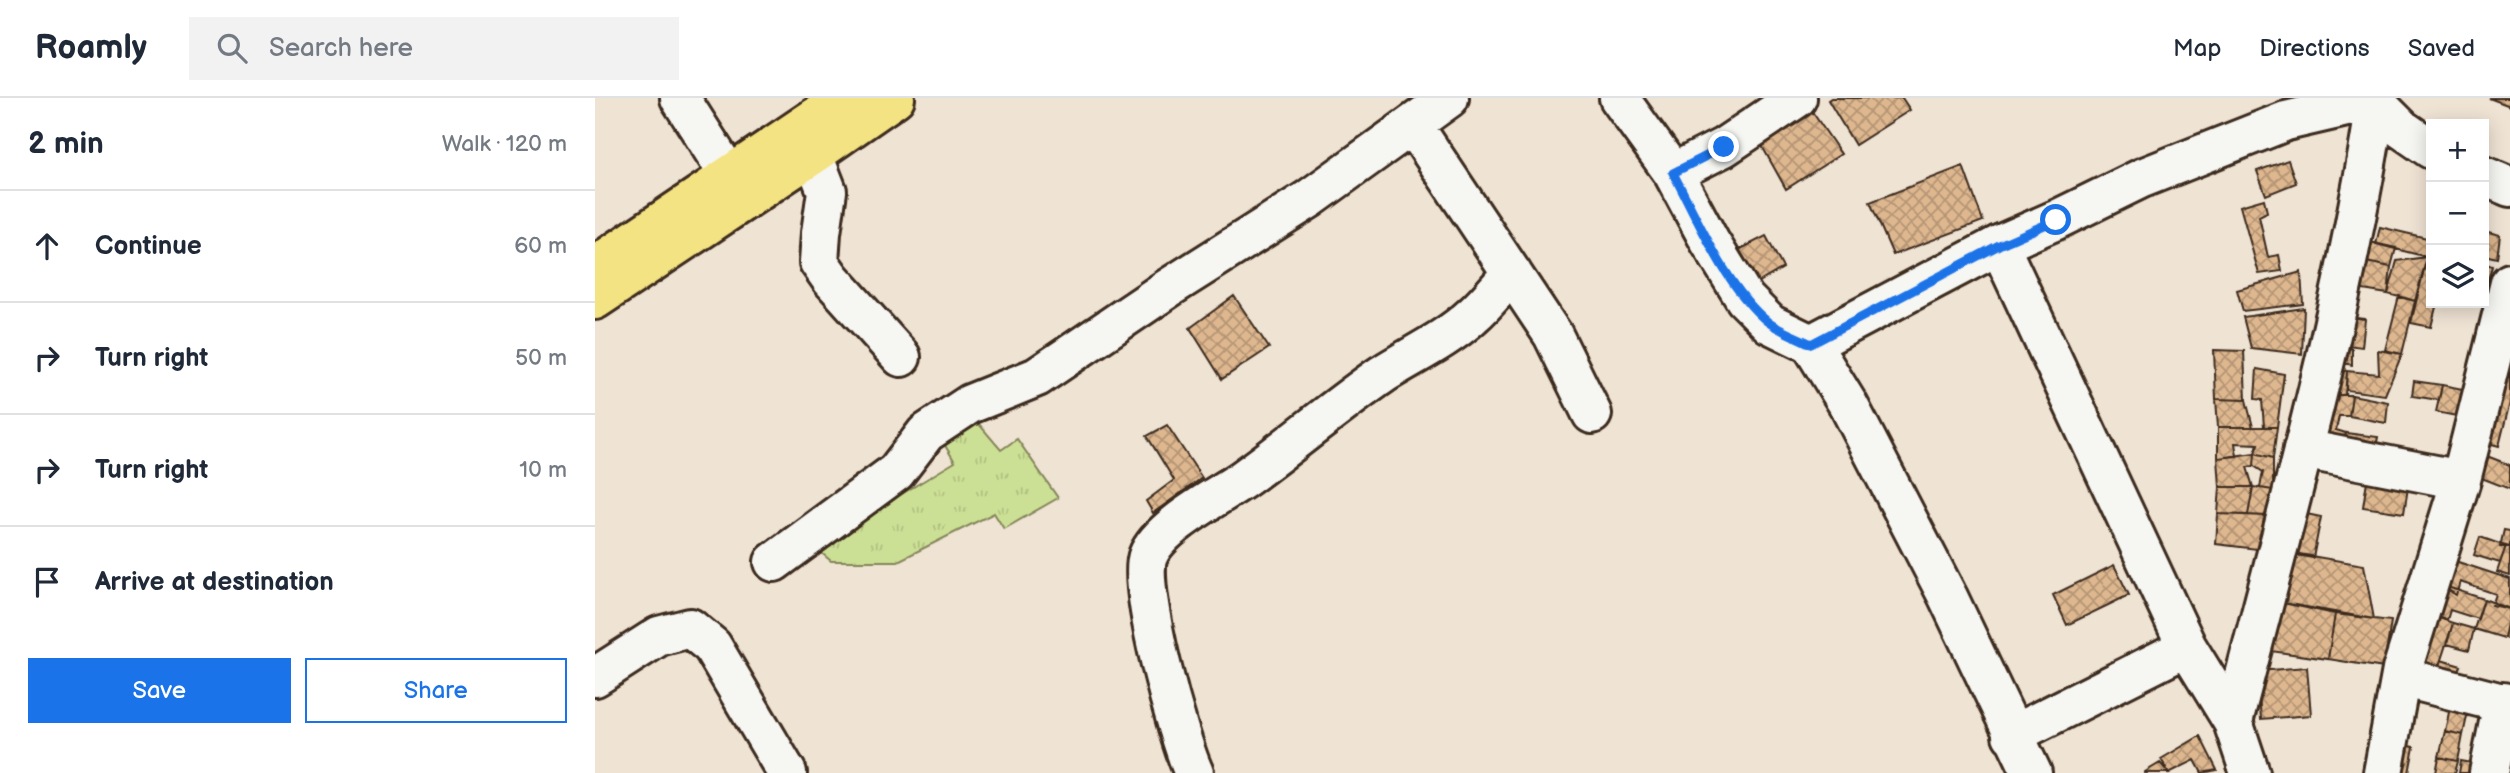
<!DOCTYPE html>
<meta charset="utf-8">
<style>
:root{--surface:#fff;--page:#f2f2f3;--text:#1f2937;--muted:#747a83;--line:#e0e1e3;--accent:#1a73e8}
body{margin:0;font-family:"Balsamiq Sans",sans-serif;background:var(--page);color:var(--text)}
.controls{position:absolute;right:21px;top:21px;display:grid;overflow:hidden;border-radius:0px;box-shadow:0 4px 18px #0003}
.controls button{width:63px;height:63px;display:grid;place-items:center;padding:0;border:0;border-bottom:2px solid var(--line);background:var(--surface);color:var(--text);font:35px sans-serif}
.stop{position:absolute;width:21px;height:21px;margin:-16px;border:5px solid #1a73e8;border-radius:50%;background:#fff}
.stop.end{background:#1a73e8;border-color:#fff;box-shadow:0 2px 7px #0008}
.list{margin:0;padding:0;list-style:none}
h2{display:flex;justify-content:space-between;align-items:center;height:91px;margin:0;padding:0 28px;font-size:30px}
h2 small{font-size:23px;font-weight:400;color:var(--muted)}
.list li{display:grid;grid-template-columns:46px 1fr auto;gap:21px;align-items:center;box-sizing:border-box;height:112px;padding:0 28px;border-top:2px solid var(--line)}
.list b{display:block;font-size:26px;white-space:nowrap}
.list em{font-size:23px;font-style:normal;color:var(--muted)}
.actions{display:flex;gap:14px;padding:21px 28px}
.actions a{flex:1;padding:16px 0;border:2px solid var(--accent);border-radius:0px;text-align:center;font-size:24px;color:var(--accent)}
.actions .main{background:var(--accent);color:#fff}
.icon{flex:none;width:38px;height:38px;fill:none;stroke:currentColor;stroke-width:2;stroke-linecap:round;stroke-linejoin:round}
.map{position:relative;flex:none;width:1915px;height:675px;overflow:hidden}
header{display:flex;align-items:center;gap:42px;box-sizing:border-box;height:98px;padding:0 35px;background:var(--surface);border-bottom:2px solid var(--line)}
header strong{font-size:33px}
nav{display:flex;gap:38px;margin-inline-start:auto;font-size:24px}
.search{width:490px;height:63px;background:var(--page);display:flex;align-items:center;gap:18px;box-sizing:border-box;padding:0 24px;border-radius:0px;color:var(--muted);font-size:26px}
main{display:flex}
aside{flex:1;background:var(--surface)}
.map>svg:first-child{display:block}
.grass{fill:url(#grass-tufts);stroke:#84855a;stroke-width:2}
.building{fill:url(#building-cross-hatch);stroke:#3b2a1e;stroke-width:2}
.lines{fill:none;stroke-linecap:round;stroke-linejoin:round}
.minor-casing{stroke:#3b2a1e;stroke-width:44}
.major-casing{stroke:#3b2a1e;stroke-width:44}
.minor{stroke:#f6f6f2;stroke-width:38}
.major{stroke:#f4e382;stroke-width:38}
.route{stroke:#1a73e8;stroke-width:9}
</style>
<header>
<strong>Roamly</strong>
<div class="search"><svg class="icon" aria-label="search" viewBox="0 0 24 24"><circle cx="10" cy="10" r="6"/><path d="M15 15l6 6"/></svg>Search here</div>
<nav><a>Map</a><a>Directions</a><a>Saved</a></nav>
</header>
<main>
<aside>
<h2>2 min<small>Walk · 120 m</small></h2>
<ul class="list">
<li><svg class="icon" aria-label="ahead" viewBox="0 0 24 24"><path d="M12 20V5M6 11l6-6 6 6"/></svg><div><b>Continue</b></div><em>60 m</em></li>
<li><svg class="icon" aria-label="right" viewBox="0 0 24 24"><path d="M7 20v-9h11M14 6l5 5-5 5"/></svg><div><b>Turn right</b></div><em>50 m</em></li>
<li><svg class="icon" aria-label="right" viewBox="0 0 24 24"><path d="M7 20v-9h11M14 6l5 5-5 5"/></svg><div><b>Turn right</b></div><em>10 m</em></li>
<li><svg class="icon" aria-label="arrive" viewBox="0 0 24 24"><path d="M6 21V4h12l-3 4 3 4H6"/></svg><div><b>Arrive at destination</b></div></li>
</ul>
<div class="actions"><a class="main">Save</a><a>Share</a></div>
</aside>
<div class="map">
<svg width="1915" height="675" viewBox="0 0 1915 675">
<defs>
<pattern id="grass-tufts" width="24" height="20" patternUnits="userSpaceOnUse" patternTransform="scale(1.75)"><rect width="24" height="20" fill="#cce095"/><path d="M3 7l-1-3M5 7V3M7 7l1-3M15 17l-1-3M17 17v-4M19 17l1-3" fill="none" stroke="#b0c080"/></pattern>
<pattern id="building-cross-hatch" width="8" height="8" patternUnits="userSpaceOnUse" patternTransform="scale(1.75)"><rect width="8" height="8" fill="#deb78f"/><path d="M0 0l8 8M0 8l8-8" fill="none" stroke="#b59574"/></pattern>
</defs>
<rect width="100%" height="100%" fill="#efe3d4"/>
<filter id="ink" filterUnits="userSpaceOnUse"><feTurbulence type="fractalNoise" baseFrequency=".0143" numOctaves="2"/><feDisplacementMap in="SourceGraphic" scale="14" xChannelSelector="R" yChannelSelector="G"/><feConvolveMatrix kernelMatrix="1 2 1 2 8 2 1 2 1" color-interpolation-filters="sRGB"/></filter>
<g filter="url(#ink)">
<!-- grass -->
<path class="grass" d="M372,312L406,352L422,341L463,400L409,431L399,415L303,463H236L223,452L305,397L360,364L340,331Z"/>
<!-- building -->
<path class="building" d="M1236,0H1307L1315,12L1260,47L1233,2Z
M1894,0H1915V8Z
M1216,12L1246,56L1191,91L1167,48Z
M1693,62L1701,85L1671,97L1662,73Z
M1368,68L1388,123L1298,157L1275,104Z
M1669,101L1672,114L1664,118L1673,159L1684,157L1687,173L1664,176L1645,108Z
M1785,129L1836,141L1832,159L1781,146Z
M1889,133L1905,137L1902,160L1889,157Z
M1171,138L1188,170L1152,191L1134,157Z
M1766,142L1801,150L1796,169L1761,162Z
M1834,151H1836V205H1842L1836,229L1816,225Z
M1832,159L1820,203L1793,196L1802,163Z
M1761,162L1796,169L1793,196L1755,190Z
M1889,165L1897,168L1889,196Z
M1706,174L1708,206L1648,213L1642,192Z
M639,198L674,250L627,281L595,230Z
M1804,198L1820,203L1807,256L1790,252Z
M1709,210L1707,256L1656,250L1648,219Z
M1746,218L1770,221L1767,249L1743,246Z
M1915,227V304L1904,348L1882,342Z
M1743,246L1757,251V267L1740,263Z
M1619,252L1649,253L1651,302L1621,301Z
M1783,252L1807,256L1790,297L1751,292L1752,273L1784,276Z
M1736,270L1752,273L1750,297H1730Z
M1662,271L1689,276L1682,329H1669L1667,302L1660,301Z
M1819,283L1847,287L1844,302L1817,298Z
M1847,287L1873,292L1867,319L1841,314Z
M1730,297H1757L1754,318H1744L1741,332L1751,335L1746,355L1717,348Z
M1757,297L1793,304L1791,325L1754,318Z
M1621,301L1651,302L1658,329H1623Z
M572,327L607,380L558,415L551,403L579,382L552,338Z
M1623,329H1682L1678,360L1660,355L1663,346L1640,345L1642,358L1623,360Z
M1751,335L1783,339L1778,363L1746,355Z
M1660,355L1659,368L1652,369L1658,389H1625L1623,360Z
M1660,355L1678,360V392L1665,390L1668,374L1659,368Z
M1884,355L1915,367V391L1876,376Z
M1773,376L1814,383L1809,415L1768,409Z
M1625,389H1658L1653,417L1623,416Z
M1658,389L1678,392L1672,418L1653,417Z
M1702,414L1726,419L1718,460L1695,456Z
M1623,416L1672,418L1662,451L1621,446Z
M1909,432L1915,433V449H1905Z
M1885,439L1911,448L1905,465L1879,457Z
M1911,448L1915,449V478L1902,474Z
M1687,453L1769,467L1779,521L1678,503Z
M1854,461L1915,481V511L1897,507L1901,496L1865,484L1861,497L1846,487Z
M1519,467L1534,497L1472,527L1458,497Z
M1846,487L1889,501L1883,521L1855,512L1852,522L1836,517Z
M1889,501L1915,511L1909,540L1879,531Z
M1678,503L1740,516L1733,561L1668,552Z
M1740,516L1796,523L1789,570L1733,561Z
M1915,516V542L1909,540Z
M1836,517L1858,525L1840,580L1818,573Z
M1858,525L1879,531L1874,552L1852,546Z
M1846,562L1866,568L1860,585L1840,580Z
M1712,569L1716,617L1666,621L1662,573Z
M1856,605L1874,609L1868,637L1850,633Z
M1850,633L1868,637L1863,663L1844,659Z
M1605,638L1622,672L1607,675L1600,662L1574,675L1566,661Z
M1799,645L1819,649L1814,675H1794Z
M1844,659L1863,663L1860,675H1841Z
M1866,663L1883,666L1882,675H1864Z
M1565,665L1574,675H1550V674Z"/>
<g class="lines">
<defs>
<path id="minor" d="M85,0L134,77
M1024,0L1078,75L1115,144L1150,201L1175,226L1216,246L1254,308L1353,499L1437,675
M1776,0L1807,31L1836,51
M818,27L958,237L997,316
M218,57L232,93L226,135L224,164L236,181L306,259
M1078,75L1129,49L1202,0
M1889,78L1915,89
M1404,147L1592,549L1638,624L1655,675
M1216,246L1404,147L1461,122L1547,80L1691,23L1760,7L1775,0
M1708,351L1866,382
M179,464L301,374L331,335L375,306L442,279L575,189L714,101L854,0
M0,579L64,538L95,530L117,548L192,675
M1806,579L1915,607
M1638,624C1690,420 1749,215 1781,6
M1417,637L1592,549
M599,675C584,643 541,488 553,458C564,429 622,399 647,382C695,348 740,309 788,276C818,257 851,242 877,218C892,205 904,189 917,175
M1788,675L1807,572L1866,382L1915,185
M1894,675L1908,604"/>
<path id="major" d="M0,168L249,0
M0,202L218,57L300,0"/>
</defs>
<!-- minor casing -->
<use href="#minor" class="minor-casing"/>
<!-- major casing -->
<use href="#major" class="major-casing"/>
<!-- minor -->
<use href="#minor" class="minor"/>
<!-- major -->
<use href="#major" class="major"/>
</g>
</g>
<g class="lines" filter="url(#ink)">
<!-- route -->
<path class="route" d="M1129,49L1078,75C1103,122 1132,191 1173,224C1185,233 1203,239 1216,246L1404,147L1461,122"/>
</g>
</svg>
<div class="controls">
<button>+</button>
<button>−</button>
<button><svg class="icon" aria-label="layers" viewBox="0 0 24 24"><path d="M12 4l9 5-9 5-9-5zM3 14l9 5 9-5"/></svg></button>
</div>
<div class="stop" style="left:1461px;top:122px"></div>
<div class="stop end" style="left:1129px;top:49px"></div>
</div>
</main>
